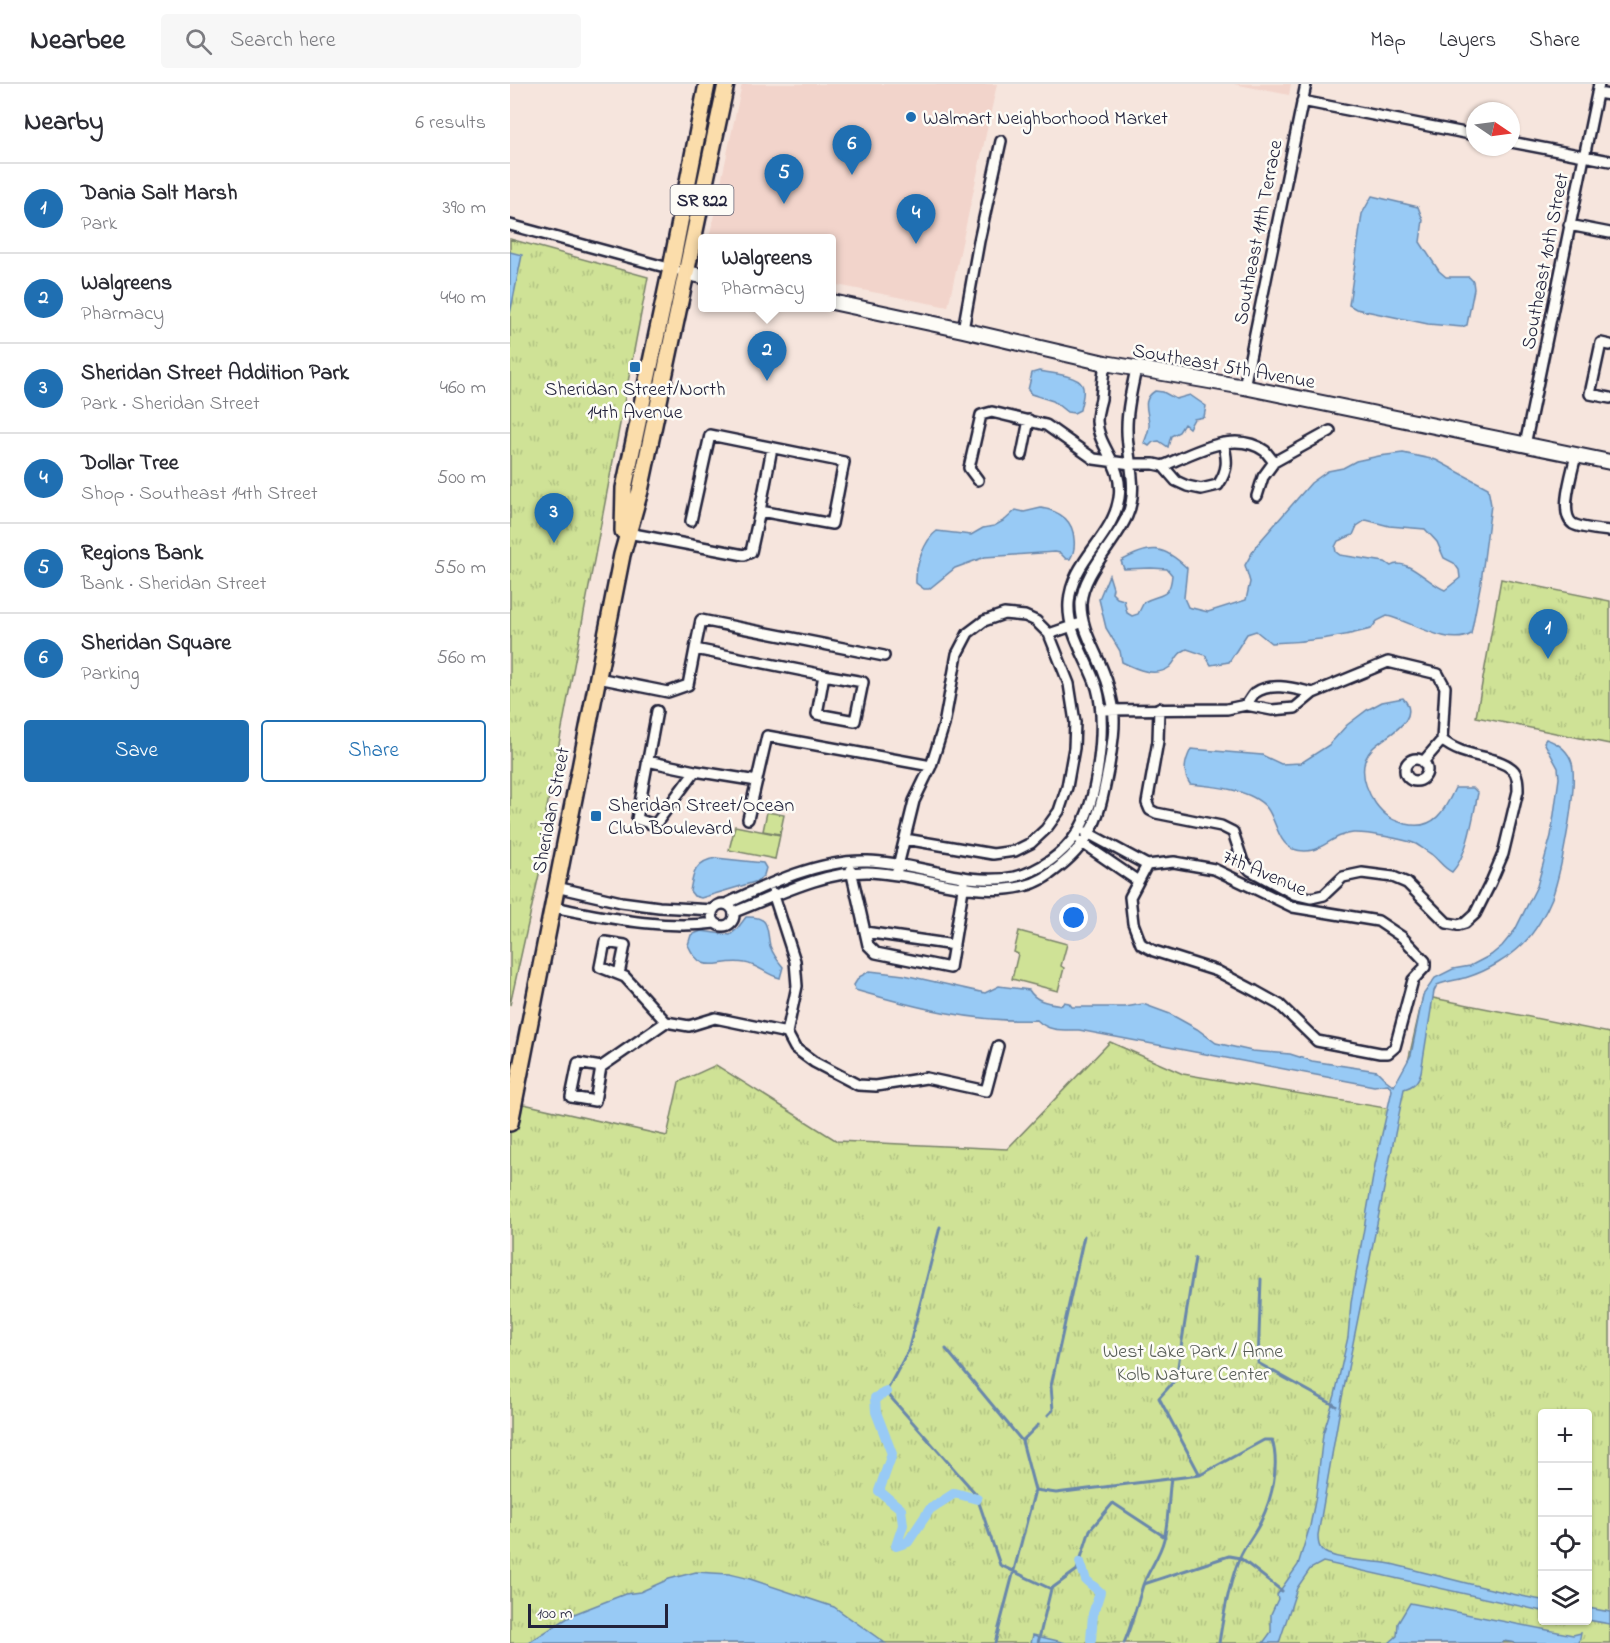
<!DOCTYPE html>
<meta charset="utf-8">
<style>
:root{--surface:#fff;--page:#f7f7f7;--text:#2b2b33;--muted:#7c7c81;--line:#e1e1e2;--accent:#1f6fb2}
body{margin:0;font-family:"Indie Flower",sans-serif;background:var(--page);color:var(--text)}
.controls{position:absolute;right:18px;bottom:18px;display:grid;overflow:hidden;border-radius:6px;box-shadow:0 2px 4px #0004}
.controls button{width:54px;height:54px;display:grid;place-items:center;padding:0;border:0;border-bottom:2px solid var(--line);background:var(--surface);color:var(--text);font:30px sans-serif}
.compass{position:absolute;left:956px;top:18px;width:54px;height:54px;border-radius:50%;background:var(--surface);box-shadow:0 2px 4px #0004;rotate:103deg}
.scale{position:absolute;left:18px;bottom:15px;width:140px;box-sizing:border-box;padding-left:6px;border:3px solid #22223b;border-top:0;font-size:16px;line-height:21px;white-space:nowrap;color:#22223b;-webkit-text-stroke:4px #fdfcf7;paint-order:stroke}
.you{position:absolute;left:564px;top:834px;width:21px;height:21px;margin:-15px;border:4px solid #fff;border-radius:50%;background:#1a73e8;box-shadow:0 0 0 9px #1a73e833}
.badge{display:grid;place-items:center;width:39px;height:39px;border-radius:50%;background:var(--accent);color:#fff;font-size:20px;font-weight:700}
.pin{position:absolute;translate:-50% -50px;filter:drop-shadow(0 2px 3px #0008)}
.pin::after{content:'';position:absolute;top:32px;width:21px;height:18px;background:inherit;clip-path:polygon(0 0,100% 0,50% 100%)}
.popup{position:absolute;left:188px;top:150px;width:138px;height:78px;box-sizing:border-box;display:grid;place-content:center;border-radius:6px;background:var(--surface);filter:drop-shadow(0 2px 4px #0005);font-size:20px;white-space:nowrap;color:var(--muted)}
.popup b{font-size:22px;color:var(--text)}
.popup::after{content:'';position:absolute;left:50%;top:100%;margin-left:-12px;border:12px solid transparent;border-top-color:var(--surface)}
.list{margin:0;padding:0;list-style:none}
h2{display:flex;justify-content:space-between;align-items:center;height:78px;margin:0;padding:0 24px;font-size:26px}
h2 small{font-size:20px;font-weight:400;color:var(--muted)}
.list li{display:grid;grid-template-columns:39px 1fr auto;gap:18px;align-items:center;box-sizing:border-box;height:90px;padding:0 24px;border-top:2px solid var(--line)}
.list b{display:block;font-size:22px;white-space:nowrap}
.list p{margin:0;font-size:20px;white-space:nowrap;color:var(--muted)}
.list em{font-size:20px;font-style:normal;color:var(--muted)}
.actions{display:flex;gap:12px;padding:18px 24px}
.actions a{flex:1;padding:14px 0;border:2px solid var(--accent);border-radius:6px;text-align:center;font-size:21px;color:var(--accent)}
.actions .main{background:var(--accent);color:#fff}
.icon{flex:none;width:33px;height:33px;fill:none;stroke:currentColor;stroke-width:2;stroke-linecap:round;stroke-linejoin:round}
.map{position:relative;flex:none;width:1100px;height:1559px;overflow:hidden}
header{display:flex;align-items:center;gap:36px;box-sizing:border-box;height:84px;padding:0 30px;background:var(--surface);border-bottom:2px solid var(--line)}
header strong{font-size:28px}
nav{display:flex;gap:33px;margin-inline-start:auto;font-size:21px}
.search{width:420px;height:54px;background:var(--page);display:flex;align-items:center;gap:15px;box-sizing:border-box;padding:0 21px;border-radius:6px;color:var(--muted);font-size:22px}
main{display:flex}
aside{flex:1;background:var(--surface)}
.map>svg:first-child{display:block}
.built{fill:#f2d4cb}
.grass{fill:#cfe296;stroke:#788268;stroke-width:1.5}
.park{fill:url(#park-tufts);stroke:#788268;stroke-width:1.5;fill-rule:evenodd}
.water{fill:#98caf5;stroke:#6987ab;stroke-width:1.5;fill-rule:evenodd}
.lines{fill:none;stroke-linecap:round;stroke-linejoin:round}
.stream{stroke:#6987ab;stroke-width:3}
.canal{stroke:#98caf5;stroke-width:10}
.street-casing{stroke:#22223b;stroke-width:14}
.secondary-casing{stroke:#22223b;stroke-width:18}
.primary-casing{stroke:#22223b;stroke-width:20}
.street{stroke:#fdfcf7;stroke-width:9}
.secondary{stroke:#fdfcf7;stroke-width:14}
.primary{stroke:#fbddab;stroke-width:15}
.poi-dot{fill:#1f6fb2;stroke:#fdfcf7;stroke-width:2}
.labels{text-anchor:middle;stroke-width:5;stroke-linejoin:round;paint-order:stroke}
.shield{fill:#fdfcf7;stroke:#646373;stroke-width:1.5}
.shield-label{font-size:18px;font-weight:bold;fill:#22223b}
.poi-label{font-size:20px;fill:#22223b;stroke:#fdfcf7;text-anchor:start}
.street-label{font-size:20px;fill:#22223b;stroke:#fdfcf7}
.park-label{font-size:20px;fill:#565c56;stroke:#fdfcf7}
</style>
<header>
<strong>Nearbee</strong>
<div class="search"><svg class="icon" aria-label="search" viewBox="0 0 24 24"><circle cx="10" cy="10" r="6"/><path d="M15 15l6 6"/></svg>Search here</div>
<nav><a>Map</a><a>Layers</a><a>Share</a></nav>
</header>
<main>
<aside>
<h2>Nearby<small>6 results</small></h2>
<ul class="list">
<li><span class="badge">1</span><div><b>Dania Salt Marsh</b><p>Park</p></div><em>390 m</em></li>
<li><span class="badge">2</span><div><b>Walgreens</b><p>Pharmacy</p></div><em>440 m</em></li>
<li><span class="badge">3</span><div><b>Sheridan Street Addition Park</b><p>Park · Sheridan Street</p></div><em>460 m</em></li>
<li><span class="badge">4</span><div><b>Dollar Tree</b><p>Shop · Southeast 14th Street</p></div><em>500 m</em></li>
<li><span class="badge">5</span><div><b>Regions Bank</b><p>Bank · Sheridan Street</p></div><em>550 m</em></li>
<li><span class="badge">6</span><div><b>Sheridan Square</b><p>Parking</p></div><em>560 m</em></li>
</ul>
<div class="actions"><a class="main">Save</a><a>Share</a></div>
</aside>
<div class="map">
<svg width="1100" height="1559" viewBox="0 0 1100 1559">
<defs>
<pattern id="park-tufts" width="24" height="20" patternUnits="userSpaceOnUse" patternTransform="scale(1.5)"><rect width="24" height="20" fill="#cfe296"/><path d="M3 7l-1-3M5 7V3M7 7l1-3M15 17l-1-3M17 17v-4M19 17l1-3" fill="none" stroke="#b1c282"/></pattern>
</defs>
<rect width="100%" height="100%" fill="#f6e5dd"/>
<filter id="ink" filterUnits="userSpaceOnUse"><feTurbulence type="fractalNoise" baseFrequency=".0167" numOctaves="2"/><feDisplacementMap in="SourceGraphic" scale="12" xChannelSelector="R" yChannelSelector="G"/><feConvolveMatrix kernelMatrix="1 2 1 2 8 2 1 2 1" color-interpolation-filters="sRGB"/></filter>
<g filter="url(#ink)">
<!-- built -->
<path class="built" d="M232,0H487L438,223L322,200V154H199Z
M724,0H781L779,11Z"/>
<!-- grass -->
<path class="grass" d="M257,728L274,731L270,750L253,747Z
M225,742L270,751L265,775L219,766Z
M509,847L557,860L551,882L554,884L548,907L502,895L508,870L504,868Z"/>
<!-- park -->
<path class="park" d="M0,155L138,193L34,739L40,741L0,921Z
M991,495L1100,517V660L966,633Z
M913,912L1100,949V1559H0V1017L157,1052L169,998L206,981L327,1057L497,1065L600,958L673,990L887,1026ZM1032,1330H1078V1536H1032Z"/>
<!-- water -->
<path class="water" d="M862,112L908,123L913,136L910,158L929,187L936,193H959L963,197L964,205L957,241L952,243L918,240L846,225L839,221L852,130Z
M0,168L12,171L0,230Z
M529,287C539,289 567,291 572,301C576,307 571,319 570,326L564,329L557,328L543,317L521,310L518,306L522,289Z
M645,307L653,308L666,315L680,311L696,322L694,333L684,335L679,344L674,340L669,348L661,352L658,363L649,357L643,358L639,362L634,359C636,353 640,345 639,339C638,326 631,316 645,307Z
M893,369L926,376L978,404L981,421L971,498L961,550C939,564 899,536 877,532L867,537L861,545C828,554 796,558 761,559L746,547L737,550L719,578L701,581L695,571L677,565C666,570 667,576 660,583C645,594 626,585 612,578L610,567L596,544L589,515L599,491L603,504L602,509L607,514L614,516L617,529L622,532L628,530L634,518C651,509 660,515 662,491L657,485L641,484L614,485L611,477C640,461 652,460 677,484L674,514L678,523L698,528L736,516L740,498L735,481L746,462L801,399L818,387L833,384L846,377L869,372ZM856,436L879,442L915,445L927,458L934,474L944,479L949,486L950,494L935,506C920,501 896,472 881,482L875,478L830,471L826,468L825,463L828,457L843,451L847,442Z
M531,424C549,427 563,436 564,455C565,463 564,469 560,475H556L550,469L545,468L475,473L445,484L419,505H414L406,499C405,483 414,456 427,447L461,451L473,444L484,442L495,436L506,426L514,428Z
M893,614C914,637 873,652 862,665C843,685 860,720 879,733C884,737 890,738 896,740C924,747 935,726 945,704H963L968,709C963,732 958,771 942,788C933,784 929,776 921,770C916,767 911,763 906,760C894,755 855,748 843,749C818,751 810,774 783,765C768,759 766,736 757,724C742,705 702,702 680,700C672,688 675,677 681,665L752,671L771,680L791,679L819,661L837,641L857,626L872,618Z
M1036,655C1048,659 1058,666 1062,679C1068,705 1051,787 1042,814C1036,829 1025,848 1013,860C999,874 977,887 958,893C948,896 937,897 927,901L924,907L911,988C908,998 904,1002 894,1005L831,1319L808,1451C808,1460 809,1466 818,1470C838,1478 860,1476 881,1480C931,1492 981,1507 1032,1516V1527L813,1478L800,1485L787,1504L769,1559H753L761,1548V1530L768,1515L767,1511L788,1481L800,1442L806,1412L813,1350L825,1311L838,1253L841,1219L865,1081L882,1006L878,1000L864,1002L569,946C553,946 539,948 527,936C465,939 404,923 345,906L344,901L349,893L360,887L394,891L475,909L489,902L519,906C526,918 539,919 552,921L554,918L559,919L562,923H615L633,920L660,930L687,945L706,959L742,967L780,970L802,977L867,987L876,996L884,1002L901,971L913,911L925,894L943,885L960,882L981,871L992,862L1005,846L1027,802L1041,752L1049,694L1048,684L1034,658Z
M206,774L253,779L256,784L254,791L248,797L191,814L184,812L180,807C183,789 185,777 206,774Z
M236,833C261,832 256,844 260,862C263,870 267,876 273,883L270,894C257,891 248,881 235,879C208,874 193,894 178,861L181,851L191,847L220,851L227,845Z
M186,1488L219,1490L240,1495L324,1523L375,1559H18L64,1530L115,1510L130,1508L159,1495Z
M900,1519L1063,1551L1071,1549L1069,1559H1006L994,1557L992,1559H879L887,1552L888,1539Z
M1078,1524L1100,1528V1540L1078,1536Z
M523,1551L556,1559H521Z"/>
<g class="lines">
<!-- stream -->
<path class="stream" d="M430,1143L398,1267L376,1308L466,1410L490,1481L541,1505
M685,1174L666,1295L649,1314L690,1391
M751,1195L748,1279L826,1322
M436,1265L512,1357L525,1406L485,1559
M538,1331L543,1326L541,1302L574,1152
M512,1357L528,1341
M525,1406L546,1409L690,1391L754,1356H762C770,1382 762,1414 751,1437C745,1450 735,1461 730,1473C719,1498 713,1533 709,1559
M634,1500L719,1472L730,1474L772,1507
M528,1559L541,1505L567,1486L580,1446L603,1419L655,1453
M614,1559C622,1540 627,1521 633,1501C639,1485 650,1472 654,1455C659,1435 658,1414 661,1394"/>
<!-- canal -->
<path class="canal" d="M376,1308L365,1314L366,1328L382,1370L369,1407L391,1425L393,1441L386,1462L398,1458L420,1425L445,1409L467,1415
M570,1478L576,1496L590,1508L583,1530L581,1556"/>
<defs>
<path id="street" d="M1087,9L1100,11
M792,17L965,51
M1001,58L1100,77
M0,141L166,186
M1059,141L1100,149
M453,246L469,157L491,57
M1100,261L1091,259L1080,310L1100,314
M734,303L796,0
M1015,361L1089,0
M512,371L519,336
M1066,371C1063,386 1048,430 1063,440C1070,444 1091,446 1100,447
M653,382C683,369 724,345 755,367C758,370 761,375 764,378
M468,396L459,384L471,331L482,328L536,341L584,375L621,380H644L653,382L666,397L677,402L691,405L708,401C718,386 718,376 713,359
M747,412L753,393L764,378L820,347
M250,427L262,364
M118,449L234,471L241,468L250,427L322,440L334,378L200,351L181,437
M539,550L568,540
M185,565L191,536L374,572
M88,594L158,608L178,601L185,565L314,591L307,630L345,637L353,598L314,591
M736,621C739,618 742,611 745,609C761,597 786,605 803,609
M591,626L717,625L736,621L762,626L785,624L803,609L878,578L928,590L935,603L932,656C954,675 984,670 1002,685C1008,690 1008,699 1008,707L993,770L981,798L965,830L955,839L948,841L937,839L897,799L883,793L852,789L833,793L814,811L801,814L784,810L740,786L733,778L723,748L711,742L646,729L640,726L637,719L648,657L649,624
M147,627L127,735L145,741L185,687L247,697
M895 686a11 11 0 1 1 22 0a11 11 0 1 1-22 0Z
M137,677L185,687
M913,678L932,656
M238,735L257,652L421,682
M576,748L637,781
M571,758L628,797
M664,778L704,785L783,823L868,837L892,853L915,877V883L903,896L885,963L878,969H870L807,957L770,921L745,907L707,887L644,867L631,860L623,839L620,813L637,781Z
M341,786L358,861L366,869L440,884L454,799
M387,786L404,717L421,682L434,641L447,570L458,549L474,537L494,530L515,532L526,537L539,550L559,600L565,638L564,664L557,703L549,727L536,745L521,759L505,767L483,770L395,755
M46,803L111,818L149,823L203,826
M263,809L285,877L287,902L277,949
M202 831a11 11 0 1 1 22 0a11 11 0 1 1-22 0Z
M216,820C258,800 310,775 358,777C407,778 456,803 505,793C529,787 554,770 567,749C588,718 597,640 587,604C578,576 557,549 559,519C561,477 603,454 609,414C614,381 588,364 587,337C587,330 589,322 591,315C592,303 593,291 595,279
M42,823C96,833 151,846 205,839
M224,828C266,812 311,788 357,788C411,789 460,815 514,802C528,799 538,792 549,783C587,753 590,726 599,681C602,663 606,641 603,622C601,612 599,601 595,592C587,568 570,545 571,519C573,488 605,460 617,432C630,403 616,372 617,343C617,323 622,304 626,285
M355,848L444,861
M109,890L115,861L95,858L90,883L115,893L156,938L179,942L205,934L277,949
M277,949L285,964L304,978L348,1001L366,1002L416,994L476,1007L488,962
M91,983L68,979L61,1013L85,1017L91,983L156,938"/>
<path id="secondary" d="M177,189L192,192
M322,218L453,246L595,279L734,303L1100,378"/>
<path id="primary" d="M113,447L114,404L161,184L197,0
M0,1039L112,471L130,407L216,0"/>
</defs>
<!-- street casing -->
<use href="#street" class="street-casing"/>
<!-- secondary casing -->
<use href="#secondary" class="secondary-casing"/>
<!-- primary casing -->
<use href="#primary" class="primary-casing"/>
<!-- street -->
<use href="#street" class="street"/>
<!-- secondary -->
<use href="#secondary" class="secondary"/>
<!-- primary -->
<use href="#primary" class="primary"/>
</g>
</g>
<!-- markers -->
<g class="poi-dot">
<circle cx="401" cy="33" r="6"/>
<rect x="119" y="277" width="12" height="12" rx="3"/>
<rect x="80" y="726" width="12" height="12" rx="3"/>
</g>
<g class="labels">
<!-- shield labels -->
<rect class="shield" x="160.5" y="101" width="63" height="30" rx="4.5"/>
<g class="shield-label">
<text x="192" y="122">SR 822</text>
</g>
<!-- poi labels -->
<g class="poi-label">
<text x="413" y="40">Walmart Neighborhood Market</text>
<text x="125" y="311" text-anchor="middle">Sheridan Street/North<tspan x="125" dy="23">14th Avenue</tspan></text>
<text x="98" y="727">Sheridan Street/Ocean<tspan x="98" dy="23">Club Boulevard</tspan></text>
</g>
<!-- street labels -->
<g class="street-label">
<text transform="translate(747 148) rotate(-79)" y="7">Southeast 11th Terrace</text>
<text transform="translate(1034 177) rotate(-79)" y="7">Southeast 10th Street</text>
<text transform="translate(714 281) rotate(10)" y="7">Southeast 5th Avenue</text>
<text transform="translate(40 726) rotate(-79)" y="7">Sheridan Street</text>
<text transform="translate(755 788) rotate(23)" y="7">7th Avenue</text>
</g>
<!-- park labels -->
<g class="park-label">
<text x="683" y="1273">West Lake Park / Anne<tspan x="683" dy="23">Kolb Nature Center</tspan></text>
</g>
</g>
</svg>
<div class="controls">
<button>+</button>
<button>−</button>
<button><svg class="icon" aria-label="locate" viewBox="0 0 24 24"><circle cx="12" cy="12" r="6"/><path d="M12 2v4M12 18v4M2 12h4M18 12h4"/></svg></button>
<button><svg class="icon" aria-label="layers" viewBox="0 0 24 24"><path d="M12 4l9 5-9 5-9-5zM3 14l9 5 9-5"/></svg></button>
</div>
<svg class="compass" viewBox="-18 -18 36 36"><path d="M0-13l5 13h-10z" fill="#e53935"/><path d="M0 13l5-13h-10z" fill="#7c7c81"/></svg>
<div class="scale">100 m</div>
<div class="you"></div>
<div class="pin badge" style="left:1038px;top:575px">1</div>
<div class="pin badge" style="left:257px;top:297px">2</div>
<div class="popup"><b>Walgreens</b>Pharmacy</div>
<div class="pin badge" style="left:44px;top:459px">3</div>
<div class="pin badge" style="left:406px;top:160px">4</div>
<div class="pin badge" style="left:274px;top:120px">5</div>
<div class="pin badge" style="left:342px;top:91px">6</div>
</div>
</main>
